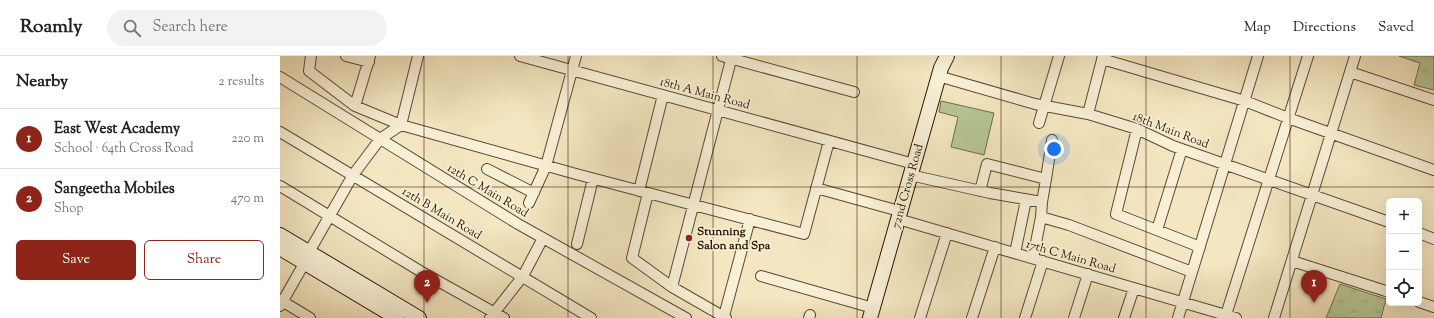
<!DOCTYPE html>
<meta charset="utf-8">
<style>
:root{--surface:#fff;--page:#f2f2f2;--text:#222;--muted:#767676;--line:#e0e0e0;--accent:#8f2418}
body{margin:0;font-family:"Sorts Mill Goudy",serif;background:var(--page);color:var(--text)}
.controls{position:absolute;right:12px;bottom:12px;display:grid;overflow:hidden;border-radius:6px;box-shadow:0 4px 16px #0002}
.controls button{width:36px;height:36px;display:grid;place-items:center;padding:0;border:0;border-bottom:1px solid var(--line);background:var(--surface);color:var(--text);font:20px sans-serif}
.you{position:absolute;left:774px;top:93px;width:14px;height:14px;margin:-10px;border:3px solid #fff;border-radius:50%;background:#1a73e8;box-shadow:0 0 0 6px #1a73e833}
.badge{display:grid;place-items:center;width:26px;height:26px;border-radius:50%;background:var(--accent);color:#fff;font-size:13px;font-weight:700}
.pin{position:absolute;translate:-50% -33px;filter:drop-shadow(0 1px 2px #0008)}
.pin::after{content:'';position:absolute;top:21px;width:14px;height:12px;background:inherit;clip-path:polygon(0 0,100% 0,50% 100%)}
.list{margin:0;padding:0;list-style:none}
h2{display:flex;justify-content:space-between;align-items:center;height:52px;margin:0;padding:0 16px;font-size:17px}
h2 small{font-size:13px;font-weight:400;color:var(--muted)}
.list li{display:grid;grid-template-columns:26px 1fr auto;gap:12px;align-items:center;box-sizing:border-box;height:60px;padding:0 16px;border-top:1px solid var(--line)}
.list b{display:block;font-size:15px;white-space:nowrap}
.list p{margin:0;font-size:13px;white-space:nowrap;color:var(--muted)}
.list em{font-size:13px;font-style:normal;color:var(--muted)}
.actions{display:flex;gap:8px;padding:12px 16px}
.actions a{flex:1;padding:9px 0;border:1px solid var(--accent);border-radius:6px;text-align:center;font-size:14px;color:var(--accent)}
.actions .main{background:var(--accent);color:#fff}
.icon{flex:none;width:22px;height:22px;fill:none;stroke:currentColor;stroke-width:2;stroke-linecap:round;stroke-linejoin:round}
.map{position:relative;flex:none;width:1154px;height:262px;overflow:hidden}
header{display:flex;align-items:center;gap:24px;box-sizing:border-box;height:56px;padding:0 20px;background:var(--surface);border-bottom:1px solid var(--line)}
header strong{font-size:19px}
nav{display:flex;gap:22px;margin-inline-start:auto;font-size:14px}
.search{width:280px;height:36px;background:var(--page);display:flex;align-items:center;gap:10px;box-sizing:border-box;padding:0 14px;border-radius:22px;color:var(--muted);font-size:15px}
main{display:flex}
aside{flex:1;background:var(--surface)}
.map>svg:first-child{display:block}
.grass{fill:#b6c696;stroke:#716d4b}
.park{fill:url(#park-tufts);stroke:#716d4b}
.lines{fill:none;stroke-linecap:round;stroke-linejoin:round}
.street-casing{stroke:#5e4830;stroke-width:12}
.secondary-casing{stroke:#2c1400;stroke-width:16}
.street{stroke:#f7efd6;stroke-width:10}
.secondary{stroke:#f7efd6;stroke-width:14}
.grid{fill:none;stroke:#2c1400;stroke-width:1;stroke-opacity:0.55}
.poi-dot{fill:#8f2418;stroke:#f7efd6;stroke-width:1.5}
.labels{text-anchor:middle;stroke-width:3.5;stroke-linejoin:round;paint-order:stroke}
.street-label{font-size:12px;fill:#2c1400;stroke:#f7efd6}
.poi-label{font-size:12px;font-weight:bold;fill:#2c1400;stroke:#f7efd6;text-anchor:start}
</style>
<header>
<strong>Roamly</strong>
<div class="search"><svg class="icon" aria-label="search" viewBox="0 0 24 24"><circle cx="10" cy="10" r="6"/><path d="M15 15l6 6"/></svg>Search here</div>
<nav><a>Map</a><a>Directions</a><a>Saved</a></nav>
</header>
<main>
<aside>
<h2>Nearby<small>2 results</small></h2>
<ul class="list">
<li><span class="badge">1</span><div><b>East West Academy</b><p>School · 64th Cross Road</p></div><em>220 m</em></li>
<li><span class="badge">2</span><div><b>Sangeetha Mobiles</b><p>Shop</p></div><em>470 m</em></li>
</ul>
<div class="actions"><a class="main">Save</a><a>Share</a></div>
</aside>
<div class="map">
<svg width="1154" height="262" viewBox="0 0 1154 262">
<defs>
<pattern id="park-tufts" width="24" height="20" patternUnits="userSpaceOnUse"><rect width="24" height="20" fill="#b6c696"/><path d="M3 7l-1-3M5 7V3M7 7l1-3M15 17l-1-3M17 17v-4M19 17l1-3" fill="none" stroke="#9da980"/></pattern>
</defs>
<rect width="100%" height="100%" fill="#f3e6c0"/>
<filter id="stains"><feTurbulence type="fractalNoise" baseFrequency=".005" numOctaves="4"/><feColorMatrix values="0 0 0 0 .2 0 0 0 0 .09 0 0 0 0 .02 0 0 0 .5 -.17"/></filter>
<radialGradient id="worn" r=".72"><stop offset=".6" stop-color="#630" stop-opacity="0"/><stop offset="1" stop-color="#630" stop-opacity=".3"/></radialGradient>
<!-- grass -->
<path class="grass" d="M661,45L714,57L704,99L671,91L678,61L659,56Z"/>
<!-- park -->
<path class="park" d="M1119,0H1154V34L1134,29L1140,7Z
M1060,228L1106,243L1101,262H1046Z"/>
<g class="lines">
<defs>
<path id="street" d="M31,0L29,15L75,50L121,69L296,118L524,178L549,85
M66,0L89,6
M240,0L634,108
M442,0L574,36
M822,3L965,45L1008,62L1154,114
M1070,16L1154,44
M658,20L755,48L808,58L857,73L893,90L1109,166
M0,21L238,168L406,262
M75,50L90,0
M808,58L823,0
M759,67L779,0
M857,73L836,158L920,191
M0,76L311,262
M207,113L254,137
M630,119L710,137L762,146L761,161L753,202
M766,123L772,84
M0,130L140,215L224,262
M536,132L612,153
M359,135L383,39
M700,135L707,108L766,123L762,146
M368,137L352,202L392,231
M249,147L266,110L296,0
M761,161L789,169L912,216
M618,163L956,262
M877,174L902,93
M1139,177L1154,183
M297,188L313,123
M29,196L73,119L100,83L121,69L138,0
M735,197L746,144
M1012,205L1109,236
M481,220L593,252
M0,244L30,262
M1139,246L1154,251
M0,250L25,206
M444,260L470,163
M210,262L243,220L263,182
M446,262L392,231L452,0
M529,262L530,259
M640,262L667,177
M692,262L715,191
M745,262L763,205
M794,262L808,218
M844,262L854,232
M898,262L978,0
M945,262L1028,0
M994,262L1075,0"/>
<path id="secondary" d="M0,179L139,262
M0,192L117,262
M590,262L661,12L667,0"/>
</defs>
<!-- street casing -->
<use href="#street" class="street-casing"/>
<!-- secondary casing -->
<use href="#secondary" class="secondary-casing"/>
<!-- street -->
<use href="#street" class="street"/>
<!-- secondary -->
<use href="#secondary" class="secondary"/>
</g>
<!-- grid -->
<path class="grid" d="M144,0V262M288,0V262M433,0V262M577,0V262M721,0V262M866,0V262M1010,0V262M0,131H1154"/>
<!-- markers -->
<circle class="poi-dot" cx="409" cy="182" r="4"/>
<g class="labels">
<!-- street labels -->
<g class="street-label">
<text transform="translate(425 37) rotate(15)" y="4">18th A Main Road</text>
<text transform="translate(891 74) rotate(21)" y="4">18th Main Road</text>
<text transform="translate(627 130) rotate(-74)" y="4">72nd Cross Road</text>
<text transform="translate(208 134) rotate(31)" y="4">12th C Main Road</text>
<text transform="translate(162 157) rotate(31)" y="4">12th B Main Road</text>
<text transform="translate(791 200) rotate(16)" y="4">17th C Main Road</text>
</g>
<!-- poi labels -->
<g class="poi-label">
<text x="417" y="179">Stunning<tspan x="417" dy="14">Salon and Spa</tspan></text>
</g>
</g>
<rect width="100%" height="100%" filter="url(#stains)"/>
<rect width="100%" height="100%" fill="url(#worn)"/>
</svg>
<div class="controls">
<button>+</button>
<button>−</button>
<button><svg class="icon" aria-label="locate" viewBox="0 0 24 24"><circle cx="12" cy="12" r="6"/><path d="M12 2v4M12 18v4M2 12h4M18 12h4"/></svg></button>
</div>
<div class="you"></div>
<div class="pin badge" style="left:1034px;top:247px">1</div>
<div class="pin badge" style="left:147px;top:247px">2</div>
</div>
</main>
